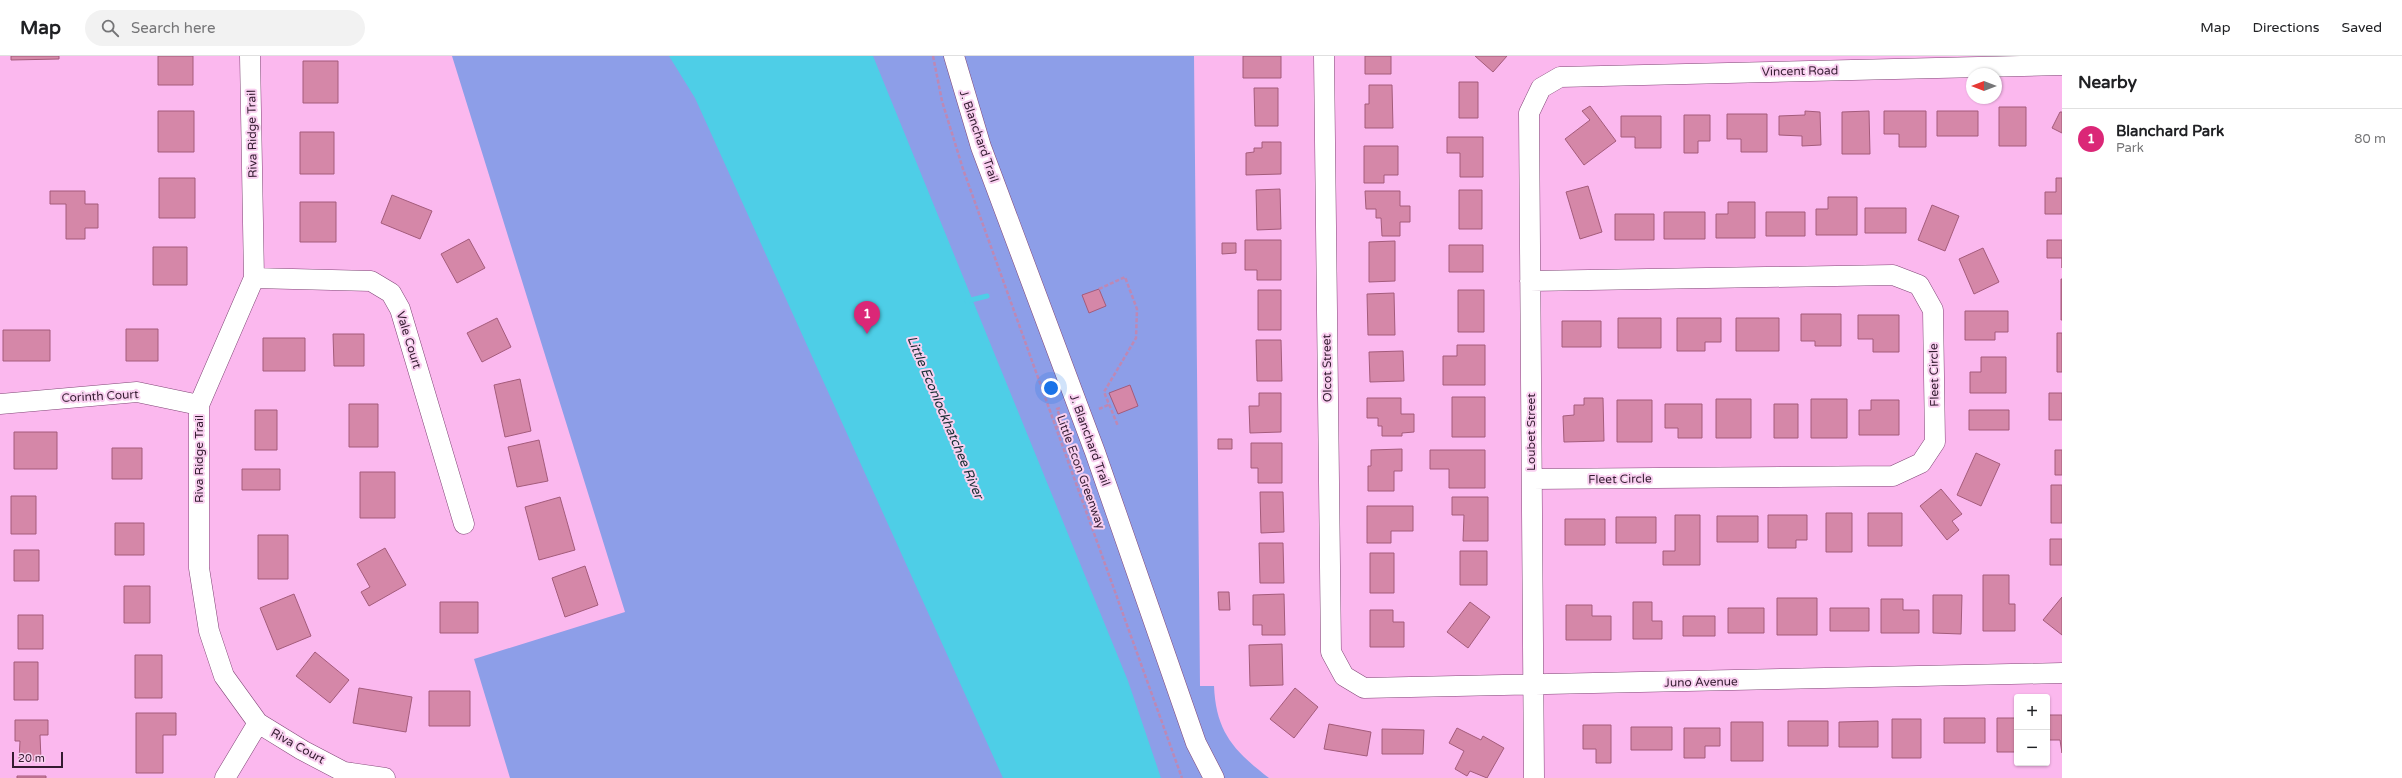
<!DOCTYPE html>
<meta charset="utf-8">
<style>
:root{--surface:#fff;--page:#f2f2f2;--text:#202124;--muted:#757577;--line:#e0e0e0;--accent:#db2777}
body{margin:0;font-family:"Varela Round",sans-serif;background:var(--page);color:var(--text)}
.controls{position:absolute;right:12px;bottom:12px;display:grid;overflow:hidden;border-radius:4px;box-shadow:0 1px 3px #0004}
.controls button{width:36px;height:36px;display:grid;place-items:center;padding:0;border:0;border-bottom:1px solid var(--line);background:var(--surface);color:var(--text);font:20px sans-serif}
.compass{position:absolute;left:1966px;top:12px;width:36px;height:36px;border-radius:50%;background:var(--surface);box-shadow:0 1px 3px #0004;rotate:270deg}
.scale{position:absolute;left:12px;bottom:10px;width:51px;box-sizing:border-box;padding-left:4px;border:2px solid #341b30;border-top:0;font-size:11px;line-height:14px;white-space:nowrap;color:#341b30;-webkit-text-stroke:3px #f9d0f0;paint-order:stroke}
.you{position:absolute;left:1051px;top:332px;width:14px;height:14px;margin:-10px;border:3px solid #fff;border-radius:50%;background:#1a73e8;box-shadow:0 0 0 6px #1a73e833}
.badge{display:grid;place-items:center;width:26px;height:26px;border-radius:50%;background:var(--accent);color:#fff;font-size:13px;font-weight:700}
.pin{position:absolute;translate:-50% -33px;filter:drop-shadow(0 1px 2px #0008)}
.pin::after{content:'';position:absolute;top:21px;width:14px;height:12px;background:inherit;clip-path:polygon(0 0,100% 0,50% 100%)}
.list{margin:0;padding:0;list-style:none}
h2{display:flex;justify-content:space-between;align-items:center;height:52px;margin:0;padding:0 16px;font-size:17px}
h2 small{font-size:13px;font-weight:400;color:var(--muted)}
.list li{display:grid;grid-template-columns:26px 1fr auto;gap:12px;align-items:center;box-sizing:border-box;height:60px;padding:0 16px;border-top:1px solid var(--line)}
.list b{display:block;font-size:15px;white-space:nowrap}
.list p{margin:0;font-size:13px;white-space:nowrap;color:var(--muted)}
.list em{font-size:13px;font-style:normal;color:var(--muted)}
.icon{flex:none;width:22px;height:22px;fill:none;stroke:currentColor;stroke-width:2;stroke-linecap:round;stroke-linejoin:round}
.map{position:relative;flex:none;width:2062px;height:722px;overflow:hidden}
header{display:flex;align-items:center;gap:24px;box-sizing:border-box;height:56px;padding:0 20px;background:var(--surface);border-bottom:1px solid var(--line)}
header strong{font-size:19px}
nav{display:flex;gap:22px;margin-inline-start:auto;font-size:14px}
.search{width:280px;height:36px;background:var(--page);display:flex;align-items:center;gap:10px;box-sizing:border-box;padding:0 14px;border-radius:22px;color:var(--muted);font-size:15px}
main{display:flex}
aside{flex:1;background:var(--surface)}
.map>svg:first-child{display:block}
.green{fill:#8d9ee8}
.water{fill:#4ecee7}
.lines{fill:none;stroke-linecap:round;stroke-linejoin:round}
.stream{stroke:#4ecee7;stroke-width:5}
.building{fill:#d587a8;stroke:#a45b7b}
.minor-casing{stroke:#804676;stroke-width:21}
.path{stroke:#be88b4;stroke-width:2.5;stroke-dasharray:4 2;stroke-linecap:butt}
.minor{stroke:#fff;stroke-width:20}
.labels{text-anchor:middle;stroke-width:4;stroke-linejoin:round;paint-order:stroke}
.street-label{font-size:12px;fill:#341b30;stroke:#f9d0f0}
.water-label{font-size:13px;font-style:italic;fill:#182e33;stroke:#f9d0f0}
</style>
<header>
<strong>Map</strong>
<div class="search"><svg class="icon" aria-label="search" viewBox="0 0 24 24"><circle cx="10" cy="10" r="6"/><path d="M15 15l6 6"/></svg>Search here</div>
<nav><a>Map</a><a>Directions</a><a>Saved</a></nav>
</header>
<main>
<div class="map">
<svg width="2062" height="722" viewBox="0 0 2062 722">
<rect width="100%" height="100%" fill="#fbb8ee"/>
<!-- green -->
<path class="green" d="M452,0H1194L1200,630H1214C1216,676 1234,695 1269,722H510L474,603L625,556Z"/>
<!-- water -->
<path class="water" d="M669,0H873L1128,625L1161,722H1003L695,42Z"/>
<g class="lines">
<!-- stream -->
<path class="stream" d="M967,245L987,240"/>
</g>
<!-- building -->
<path class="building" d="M11,0H59V3L11,4Z
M158,0H193V29H158Z
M1243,0H1281V22H1243Z
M1365,0H1391V18H1365Z
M1475,0H1507L1493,16Z
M303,5H338V47H303Z
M1459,26H1478V62H1459Z
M1369,29H1392L1393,72H1365V48H1369Z
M1254,32H1278V70H1255Z
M1590,50L1616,85L1584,109L1565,83L1590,64L1582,55Z
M1999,51H2026V90H1999Z
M158,55H194V96H158Z
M1805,55L1820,56L1821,89L1802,90V80L1779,79V60L1805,59Z
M1869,55L1870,98H1842V56Z
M1884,55H1926V91H1899V78H1884Z
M1937,55H1978V80H1937Z
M2060,56H2062V77L2052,72Z
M1727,58H1767V96H1741V83H1727Z
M1684,59H1710V85H1698V97H1684Z
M1621,60H1661V92H1635V81H1621Z
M300,76H334V118H300Z
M1447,81H1483V121H1460V97H1447Z
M1262,86H1281V118L1246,119V97L1254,96V92H1262Z
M1364,90H1398V119H1384V127H1364Z
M159,122H195V162H159Z
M2056,122H2062V158H2045V136H2056Z
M1588,130L1602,176L1580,183L1566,136Z
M1280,133L1281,173L1257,174L1256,134Z
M1459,134H1482V173H1459Z
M50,135H85V148H98V172H85V183H66V148H50Z
M1365,135H1400V150H1410V166H1400V180H1382L1381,162H1376V153H1366Z
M392,139L432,155L420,183L381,167Z
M1828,141H1857V179H1816V153H1828Z
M300,146H336V186H300Z
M1728,146H1755V182H1716V158H1728Z
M1932,149L1959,160L1945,195L1918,184Z
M1865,152H1906V177H1865Z
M1664,156H1705V183H1664Z
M1766,156H1805V180H1766Z
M1615,158H1654V184H1615Z
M469,183L485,212L457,227L441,198Z
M1245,184H1281V224H1257V214H1245Z
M2047,184H2062V212V202H2047Z
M1395,185V225L1369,226V186Z
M1222,187H1236V197L1222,198Z
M1449,189H1483V216H1449Z
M153,191H187V229H153Z
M1983,192L1999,226L1974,238L1959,203Z
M2061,223H2062V264H2061Z
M1099,233L1106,250L1089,257L1082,239Z
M1258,234H1281V274H1258Z
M1458,234H1484V276H1458Z
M1394,237L1395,279H1368L1367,238Z
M1965,255H2008V276H1995V284H1965Z
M1801,258H1841V290H1815V285H1801Z
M1858,259H1899V296H1873V283H1858Z
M497,262L511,291L482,306L467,277Z
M1618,262H1661V292H1618Z
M1677,262H1721V286H1705V295H1677Z
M1736,262H1779V295H1736Z
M1562,265H1601V291H1562Z
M126,273H158V305H126Z
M3,274H50V305H3Z
M2057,277H2062V316H2057Z
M333,278H364V310H334Z
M263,282H305V315H263Z
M1256,284H1281L1282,325H1257Z
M1457,289H1485V329H1443V300H1457Z
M1403,295L1404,325L1370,326L1369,296Z
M1981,301H2006V337H1970V316H1981Z
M520,323L531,375L505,381L494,329Z
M1130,329L1138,350L1118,358L1109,337Z
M1259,337H1281V376L1250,377L1249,350H1259Z
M2049,337H2062V364H2049Z
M1452,341H1485V381H1452Z
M1367,342H1401V358H1414V376L1402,377V380H1382V370H1378V362H1367Z
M1584,342H1603L1604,385L1564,386L1563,360L1574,359V349H1584Z
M1716,343H1751V382H1716Z
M1811,343H1847V382H1811Z
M1617,344H1652V386H1617Z
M1871,344H1899V379H1859V354H1871Z
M349,348H378V391H349Z
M1665,348H1702V382H1678V372H1665Z
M1774,348H1798V382H1774Z
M255,354H277V394H255Z
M1969,354H2009V374H1969Z
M14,376H57V413H14Z
M1218,383H1232V393H1218Z
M539,384L548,425L517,431L508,391Z
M1251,387H1282V427H1258V412H1251Z
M112,392H142V423H112Z
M1402,393V415H1394V435H1368V410H1371V394Z
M1430,394H1485V432H1449V413H1430Z
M2055,394H2062V419H2055Z
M1976,397L2000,408L1981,450L1957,439Z
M242,413H280V434H242Z
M360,416H395V462H360Z
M2051,429H2062V467H2051Z
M1941,433L1962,458L1952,465L1959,474L1947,484L1920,450Z
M1260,436H1283L1284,476L1261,477Z
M11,440H36V478H11Z
M560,441L575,494L539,504L525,451Z
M1452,441H1488V485H1463L1464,459H1452Z
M1367,450H1413V475H1391V487H1367Z
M1826,457H1852V496H1826Z
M1868,457H1902V490H1868Z
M1675,459H1700V509H1663V495H1675Z
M1768,459H1807V484H1796V492H1768Z
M1717,460H1758V486H1717Z
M1616,461H1656V487H1616Z
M1565,463H1605V489H1565Z
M115,467H144V499H115Z
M258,479H288V523H258Z
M2050,483H2062V509H2050Z
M1259,487H1283L1284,527H1260Z
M385,492L406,529L369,550L361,536L370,531L357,508Z
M14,494H39V525H14Z
M1460,495H1487V529H1460Z
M1370,497H1394V537H1370Z
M585,510L598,549L565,561L552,522Z
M1983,519H2009V548H2015V575H1983Z
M124,530H150V567H124Z
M1218,536H1229L1230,554H1219Z
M294,538L311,580L277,594L260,552Z
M1284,538L1285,579H1262V569H1253V539Z
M1933,539H1962L1961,578L1933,577Z
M2062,541V579L2043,564Z
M1777,542H1817V579H1777Z
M1881,543H1903V554H1919V577H1881Z
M440,546H478V577H440Z
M1470,546L1490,561L1468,592L1447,576Z
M1633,546H1652V565H1662V583H1633Z
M1566,549H1592V560H1611V584H1566Z
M1728,552H1764V577H1728Z
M1830,552H1869V575H1830Z
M1370,554H1393V566H1404V591H1370Z
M18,559H43V593H18Z
M1683,560H1715V580H1683Z
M1282,588L1283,629L1250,630L1249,589Z
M315,596L349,624L330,647L296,620Z
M135,599H162V642H135Z
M14,606H38V644H14Z
M359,632L412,641L406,676L353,667Z
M1295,632L1318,651L1294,682L1270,663Z
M429,635H470V670H429Z
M136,657H176V679H163V717H136Z
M2047,659H2062V697L2060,684H2047Z
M1944,662H1985V687H1944Z
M1997,662H2017V696H1997Z
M1892,663H1921V702H1892Z
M15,664H48V679H40L41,704H19L20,685H15Z
M1788,665H1828V690H1788Z
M1878,665V691H1839V666Z
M1731,666H1763V705H1731Z
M1329,668L1371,676L1367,700L1324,693Z
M1583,669H1611V707H1596V693H1583Z
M1631,671H1672V694H1631Z
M1457,672L1481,684L1483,680L1504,692L1487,722L1470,715L1467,720L1455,713L1464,695L1449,687Z
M1684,672H1720V690H1705V702H1684Z
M1382,673L1424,674L1423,698H1382Z
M17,720H46V722H17Z"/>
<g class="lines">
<defs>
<path id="minor" d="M250,0L254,222L199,349V512L209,575L224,620L258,667L302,694L344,716L385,722
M954,0L981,91L1095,396L1196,687L1214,722
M1324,0L1331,596L1344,620L1364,632L2062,617
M254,222L371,225L391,237L400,253L464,468
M1530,225L1893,219L1919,229L1933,254L1935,386L1921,407L1893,420L1532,423
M0,348L137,336L199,349
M225,722L258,667
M1534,722L1529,57L1541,32L1560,21L2062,9"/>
</defs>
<!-- minor casing -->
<use href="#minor" class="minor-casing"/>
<!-- path -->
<path class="path" d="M933,0L942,45L963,113L1182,722
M1099,233L1125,221L1137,253L1136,282L1104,336L1118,370
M1099,353L1110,348
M1056,371L1063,369L1057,353L1060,352"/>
<!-- minor -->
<use href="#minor" class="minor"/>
</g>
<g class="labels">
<!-- street labels -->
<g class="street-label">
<text transform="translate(1800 15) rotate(-1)" y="4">Vincent Road</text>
<text transform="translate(252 78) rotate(-91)" y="4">Riva Ridge Trail</text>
<text transform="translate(979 80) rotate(71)" y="4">J. Blanchard Trail</text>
<text transform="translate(409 284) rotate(73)" y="4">Vale Court</text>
<text transform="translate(1327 312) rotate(-91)" y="4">Olcot Street</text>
<text transform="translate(1934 319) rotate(-91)" y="4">Fleet Circle</text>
<text transform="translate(100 340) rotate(-3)" y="4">Corinth Court</text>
<text transform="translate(1531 376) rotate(-90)" y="4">Loubet Street</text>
<text transform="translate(1090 384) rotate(70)" y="4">J. Blanchard Trail</text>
<text transform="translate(199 403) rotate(-90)" y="4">Riva Ridge Trail</text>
<text transform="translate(1081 416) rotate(70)" y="4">Little Econ Greenway</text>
<text transform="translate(1620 423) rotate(-1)" y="4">Fleet Circle</text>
<text transform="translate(1701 626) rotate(-1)" y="4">Juno Avenue</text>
<text transform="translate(298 690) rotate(29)" y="4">Riva Court</text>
</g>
<!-- water labels -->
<g class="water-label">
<text transform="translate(946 361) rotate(67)" y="5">Little Econlockhatchee River</text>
</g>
</g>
</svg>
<div class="controls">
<button>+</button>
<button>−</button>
</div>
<svg class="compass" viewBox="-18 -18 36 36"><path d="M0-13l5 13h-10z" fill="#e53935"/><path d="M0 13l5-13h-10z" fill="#757577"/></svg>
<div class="scale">20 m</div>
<div class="you"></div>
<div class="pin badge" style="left:867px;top:278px">1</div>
</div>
<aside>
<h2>Nearby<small></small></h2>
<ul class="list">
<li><span class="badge">1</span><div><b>Blanchard Park</b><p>Park</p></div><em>80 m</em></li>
</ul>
</aside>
</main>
